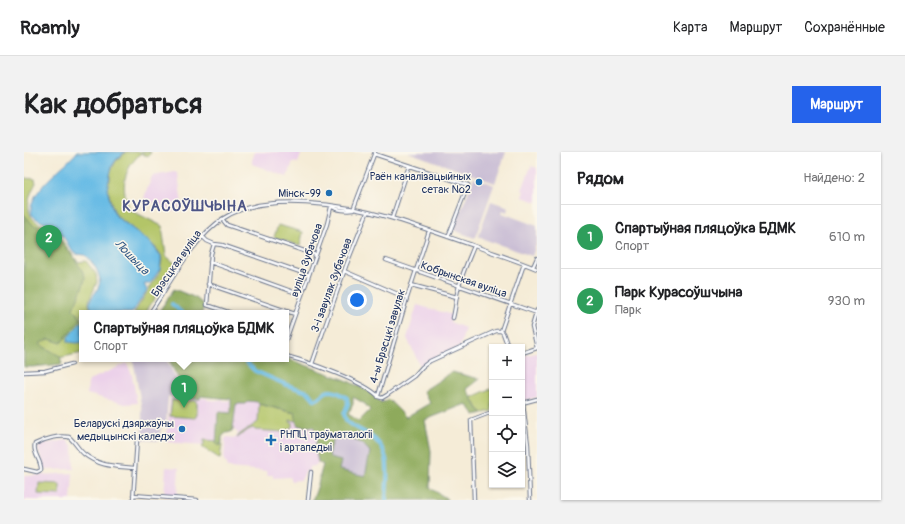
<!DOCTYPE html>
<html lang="ru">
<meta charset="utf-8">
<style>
:root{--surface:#fff;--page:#f2f2f2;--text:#202124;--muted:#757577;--line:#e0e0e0;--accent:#2563eb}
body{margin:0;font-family:Pangolin,sans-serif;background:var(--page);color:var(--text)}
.controls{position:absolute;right:12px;bottom:12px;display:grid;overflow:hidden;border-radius:0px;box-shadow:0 1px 3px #0004}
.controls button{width:36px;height:36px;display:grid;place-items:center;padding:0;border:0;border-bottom:1px solid var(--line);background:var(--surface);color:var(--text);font:20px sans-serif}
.you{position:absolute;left:333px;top:148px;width:14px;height:14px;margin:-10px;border:3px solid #fff;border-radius:50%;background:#1a73e8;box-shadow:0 0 0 6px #1a73e833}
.badge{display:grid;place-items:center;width:26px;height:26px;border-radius:50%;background:var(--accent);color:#fff;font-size:13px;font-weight:700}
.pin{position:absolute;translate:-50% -33px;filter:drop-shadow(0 1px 2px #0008)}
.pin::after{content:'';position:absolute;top:21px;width:14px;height:12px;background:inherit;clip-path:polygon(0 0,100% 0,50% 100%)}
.popup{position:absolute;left:55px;top:158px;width:210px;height:52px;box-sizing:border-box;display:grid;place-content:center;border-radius:0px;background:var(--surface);filter:drop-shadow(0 1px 3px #0005);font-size:13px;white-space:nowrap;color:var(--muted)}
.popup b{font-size:15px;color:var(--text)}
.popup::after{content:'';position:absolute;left:50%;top:100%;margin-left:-8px;border:8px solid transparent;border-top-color:var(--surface)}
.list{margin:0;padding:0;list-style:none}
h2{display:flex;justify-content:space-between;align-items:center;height:52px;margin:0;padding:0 16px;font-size:17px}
h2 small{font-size:13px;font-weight:400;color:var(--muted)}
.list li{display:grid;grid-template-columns:26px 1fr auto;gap:12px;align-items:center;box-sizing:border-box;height:64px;padding:0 16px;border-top:1px solid var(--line)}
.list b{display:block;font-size:15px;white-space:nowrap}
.list p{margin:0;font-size:13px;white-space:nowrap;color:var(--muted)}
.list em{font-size:13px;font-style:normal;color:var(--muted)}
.icon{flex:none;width:22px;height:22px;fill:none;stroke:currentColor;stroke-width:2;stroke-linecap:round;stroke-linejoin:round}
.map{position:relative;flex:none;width:513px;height:348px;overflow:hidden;border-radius:0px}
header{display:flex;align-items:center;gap:24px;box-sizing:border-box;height:56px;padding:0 20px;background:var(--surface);border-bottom:1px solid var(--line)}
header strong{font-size:19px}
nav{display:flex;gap:22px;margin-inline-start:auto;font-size:14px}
.intro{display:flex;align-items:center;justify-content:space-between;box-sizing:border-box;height:96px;padding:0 24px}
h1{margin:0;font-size:28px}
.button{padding:10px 18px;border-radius:0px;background:var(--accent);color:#fff;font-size:14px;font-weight:700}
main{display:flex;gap:24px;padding:0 24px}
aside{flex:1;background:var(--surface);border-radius:0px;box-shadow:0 1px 3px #0004}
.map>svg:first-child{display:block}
.built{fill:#ecd1ea}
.industrial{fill:#cbbfd5}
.green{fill:#b3c568;stroke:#677a63}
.forest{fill:#8eaa5c;stroke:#546c5d;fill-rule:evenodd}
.water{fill:#69bce5;stroke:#4276a2}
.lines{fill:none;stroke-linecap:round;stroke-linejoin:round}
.river{stroke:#69bce5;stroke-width:4}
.minor-casing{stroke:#677188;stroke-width:4.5}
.minor{stroke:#fff;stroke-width:2.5}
.poi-dot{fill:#1f6fb2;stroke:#fbf7ec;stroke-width:1.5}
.labels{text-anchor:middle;stroke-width:3;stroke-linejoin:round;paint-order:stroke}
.poi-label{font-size:11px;fill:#1b2f5e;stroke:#fbf7ec;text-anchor:end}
.street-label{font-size:11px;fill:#1b2f5e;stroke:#fbf7ec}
.water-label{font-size:12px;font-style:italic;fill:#325986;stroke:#fbf7ec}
.district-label{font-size:15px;font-weight:bold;letter-spacing:1px;fill:#4d5586;stroke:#fbf7ec}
</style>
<header>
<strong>Roamly</strong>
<nav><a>Карта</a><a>Маршрут</a><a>Сохранённые</a></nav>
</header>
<div class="intro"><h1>Как добраться</h1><a class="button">Маршрут</a></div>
<main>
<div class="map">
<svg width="513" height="348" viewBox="0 0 513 348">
<rect width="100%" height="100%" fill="#fbf7ec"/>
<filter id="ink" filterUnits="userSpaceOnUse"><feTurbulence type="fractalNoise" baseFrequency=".025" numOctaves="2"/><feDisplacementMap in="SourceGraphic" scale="8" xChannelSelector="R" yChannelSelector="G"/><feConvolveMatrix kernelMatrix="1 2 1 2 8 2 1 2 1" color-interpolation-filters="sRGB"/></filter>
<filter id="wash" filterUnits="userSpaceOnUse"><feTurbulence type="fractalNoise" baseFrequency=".012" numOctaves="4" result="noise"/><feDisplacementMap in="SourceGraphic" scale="16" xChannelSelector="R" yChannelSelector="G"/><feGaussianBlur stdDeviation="0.9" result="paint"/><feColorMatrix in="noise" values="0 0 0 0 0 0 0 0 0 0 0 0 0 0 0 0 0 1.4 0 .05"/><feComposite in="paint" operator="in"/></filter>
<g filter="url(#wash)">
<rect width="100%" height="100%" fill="#f5ecd7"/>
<!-- built -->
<path class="built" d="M231,0H278L274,11L269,10L263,25L228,12V8Z
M507,14L513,16V50L498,45L500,39L498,38Z
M151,20L154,22L158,53L149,60L120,46L128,24Z
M393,153L428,163L426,170L441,176L436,195L412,205L396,214L383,186Z
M513,201V245L498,249V204Z
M103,211L108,223L113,251L101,252L63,242L64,231L66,228Z
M146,246L176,247V246H182L184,248L206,249V260H195L193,261L192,288H180L179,293L142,290Z
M224,249L234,250L271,261L276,274L291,275L294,283L291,295L294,310L291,314L285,315V320L282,319L277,328L267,329V326L265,325L249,326V323H243V319L204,316L203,312L200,309L201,287L203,285L212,286L214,281L209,277L212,252H221Z
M43,288L49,294L50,317L21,318L14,296L18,292Z
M142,315L155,316L153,345L140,344Z
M49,321L47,348H0V324Z"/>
<!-- industrial -->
<path class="industrial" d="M384,0H482L471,31Z
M450,26L470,33L451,86L429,78Z
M467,49L484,55L483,60L479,58L478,61L513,74V90L508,104L454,85Z
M109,207H142L155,232L153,245L145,244L144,245L142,272L141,273H137L135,289L118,288V258Z
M312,281L339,292L343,296L346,300L341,324L315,318L306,306L305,300Z"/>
<!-- green -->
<path class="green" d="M102,0H127L124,5L117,1C99,18 96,35 106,58L138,74L142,104L153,113L121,161H110L135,121L138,108L137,103L132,96L92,63L88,54L85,42L83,38L84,30L86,29V20L92,9Z
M0,26L11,27L12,31C5,43 0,59 11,69C17,73 24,75 30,80C39,88 46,100 54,110L62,109L72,122L73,130L65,149V153L68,161H58V201L11,211L0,212Z
M254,73L279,80L276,94L250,85Z
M468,236V259L459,261L454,257L448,245Z
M148,248L173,249V263L171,266L146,264Z
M235,252L271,261L273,269L266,268V270H268V275L260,280L231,278L229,276L224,278L213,286L216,282L234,270Z
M180,288L192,289L194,294L198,292L196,307L193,306L192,304L179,296L178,293H180Z
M15,331L36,332V343L14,342Z"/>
<!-- forest -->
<path class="forest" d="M0,62L9,73C17,75 23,77 29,82C36,87 60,118 61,125C61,133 52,149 49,157L54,162L57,167L37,191L25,187L15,192L36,204L38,212L9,215H0Z
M150,137L172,146L180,153L178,161H134Z
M262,206L322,228L346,240L356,250H360L364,247L382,265L406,251L399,239L428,220L456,227L443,237L454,257L459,261L451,263L442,252L401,268L407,299L406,336L422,346L423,348H288C294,337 295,325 299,313L294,310L291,295L294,283L291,281L290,275L276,274L273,273L271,261L235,252L234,250L224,249L221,252H212L209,277L207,280L202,281L198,285V291L194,294L192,291L194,261L195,260L207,261V247L176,244V247L154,246L157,232L146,210V207H262ZM329,245L341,252L346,258L335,269L324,262L329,252ZM312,281C324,286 339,289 346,300L341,324L315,318L317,309L306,306L305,300Z"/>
<!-- water -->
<path class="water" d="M53,0H101L92,8L88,14L83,37L88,56L92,64L127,91L137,104V109L136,117L126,132H120L123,138L108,161H72C69,158 65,155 66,150C67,145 72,141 74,136C80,124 69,111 61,103L52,102L49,100C43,92 40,83 32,77C25,71 14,70 8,63C0,42 43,13 53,0Z
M58,169V190L53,191L44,190V185Z"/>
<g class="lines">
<!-- river -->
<path class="river" d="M148,152L158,161
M219,207L231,219L263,233L284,240L291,248C295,247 296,245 299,242C306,235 316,241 323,246L324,252L320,262L322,268C328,275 338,278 345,283C369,298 363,323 362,348"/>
</g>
</g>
<g filter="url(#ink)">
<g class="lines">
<defs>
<path id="minor" d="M350,2L444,33L424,85
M308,55C313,58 323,59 329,58
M329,58L351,0
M368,66L385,14
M198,67L203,73L292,103
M178,84L183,89L190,92L187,102L183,153L207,161
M190,92L198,93L285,123
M362,108L513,161
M186,110L278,143
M509,115L513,106
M320,119L383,146
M184,132L271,162
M387,133L433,145
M126,161C147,130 168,87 200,66C240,39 323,53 367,66C395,74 421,84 448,93C469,101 492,108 513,117
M429,166C431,158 432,150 433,142C436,126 444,109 450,94
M477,179L479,181L484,195
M262,188L303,72L307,55
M513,196L508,175L513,158
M498,201L513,196
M262,204C284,210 339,229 354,244L383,146L405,79
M288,212L322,114L343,61
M0,220L21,219L48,212
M354,245L358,246L363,243L390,224L398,215L406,209L472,179H477L500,112
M498,251L513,247
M499,251L504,293L506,348
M0,317L13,320L17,318C18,309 8,301 11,292C20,287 35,283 45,285C51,290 54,297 60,302C76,315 92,314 111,316
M109,343L173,348
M109,348L113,288
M284,348L287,320
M450,348L447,268L468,260"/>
</defs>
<!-- minor casing -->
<use href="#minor" class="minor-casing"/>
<!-- minor -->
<use href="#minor" class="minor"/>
</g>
</g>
<!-- markers -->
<g class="poi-dot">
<circle cx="455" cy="30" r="4"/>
<circle cx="305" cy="41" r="4"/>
<circle cx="158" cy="277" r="4"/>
<path d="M245 282h4v4h4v4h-4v4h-4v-4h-4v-4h4z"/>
</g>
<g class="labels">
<!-- poi labels -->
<g class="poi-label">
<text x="447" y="28">Раён каналізацыйных<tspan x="447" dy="13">сетак №2</tspan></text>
<text x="297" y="45">Мінск-99</text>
<text x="150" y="275">Беларускі дзяржаўны<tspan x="150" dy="13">медыцынскі каледж</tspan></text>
<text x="256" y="286" text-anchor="start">РНПЦ траўматалогіі<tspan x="256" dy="13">і артапедыі</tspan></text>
</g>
<!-- street labels -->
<g class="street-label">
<text transform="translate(282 108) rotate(-71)" y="4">вуліца Зубачова</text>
<text transform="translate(152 111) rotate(-55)" y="4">Брэсцкая вуліца</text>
<text transform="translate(440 127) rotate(19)" y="4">Кобрынская вуліца</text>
<text transform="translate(307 133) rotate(-70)" y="4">3-і завулак Зубачова</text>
<text transform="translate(363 184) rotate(-73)" y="4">4-ы Брэсцкі завулак</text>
</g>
<!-- water labels -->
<g class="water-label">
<text transform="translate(108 105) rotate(46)" y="4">Лошыца</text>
</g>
<!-- district labels -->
<g class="district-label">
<text x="161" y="59">КУРАСОЎШЧЫНА</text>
</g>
</g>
</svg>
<div class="controls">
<button>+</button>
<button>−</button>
<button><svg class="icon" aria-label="locate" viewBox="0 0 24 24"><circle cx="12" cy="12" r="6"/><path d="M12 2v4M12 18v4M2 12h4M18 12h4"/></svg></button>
<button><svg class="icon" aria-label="layers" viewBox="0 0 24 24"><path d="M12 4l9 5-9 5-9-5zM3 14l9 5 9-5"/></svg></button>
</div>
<div class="you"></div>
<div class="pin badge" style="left:160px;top:256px;background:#2e9e5b">1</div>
<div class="popup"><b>Спартыўная пляцоўка БДМК</b>Спорт</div>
<div class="pin badge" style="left:25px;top:106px;background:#2e9e5b">2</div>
</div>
<aside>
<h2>Рядом<small>Найдено: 2</small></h2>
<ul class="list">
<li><span class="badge" style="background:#2e9e5b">1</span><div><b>Спартыўная пляцоўка БДМК</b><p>Спорт</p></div><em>610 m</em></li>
<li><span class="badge" style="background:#2e9e5b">2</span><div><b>Парк Курасоўшчына</b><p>Парк</p></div><em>930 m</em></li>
</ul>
</aside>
</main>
